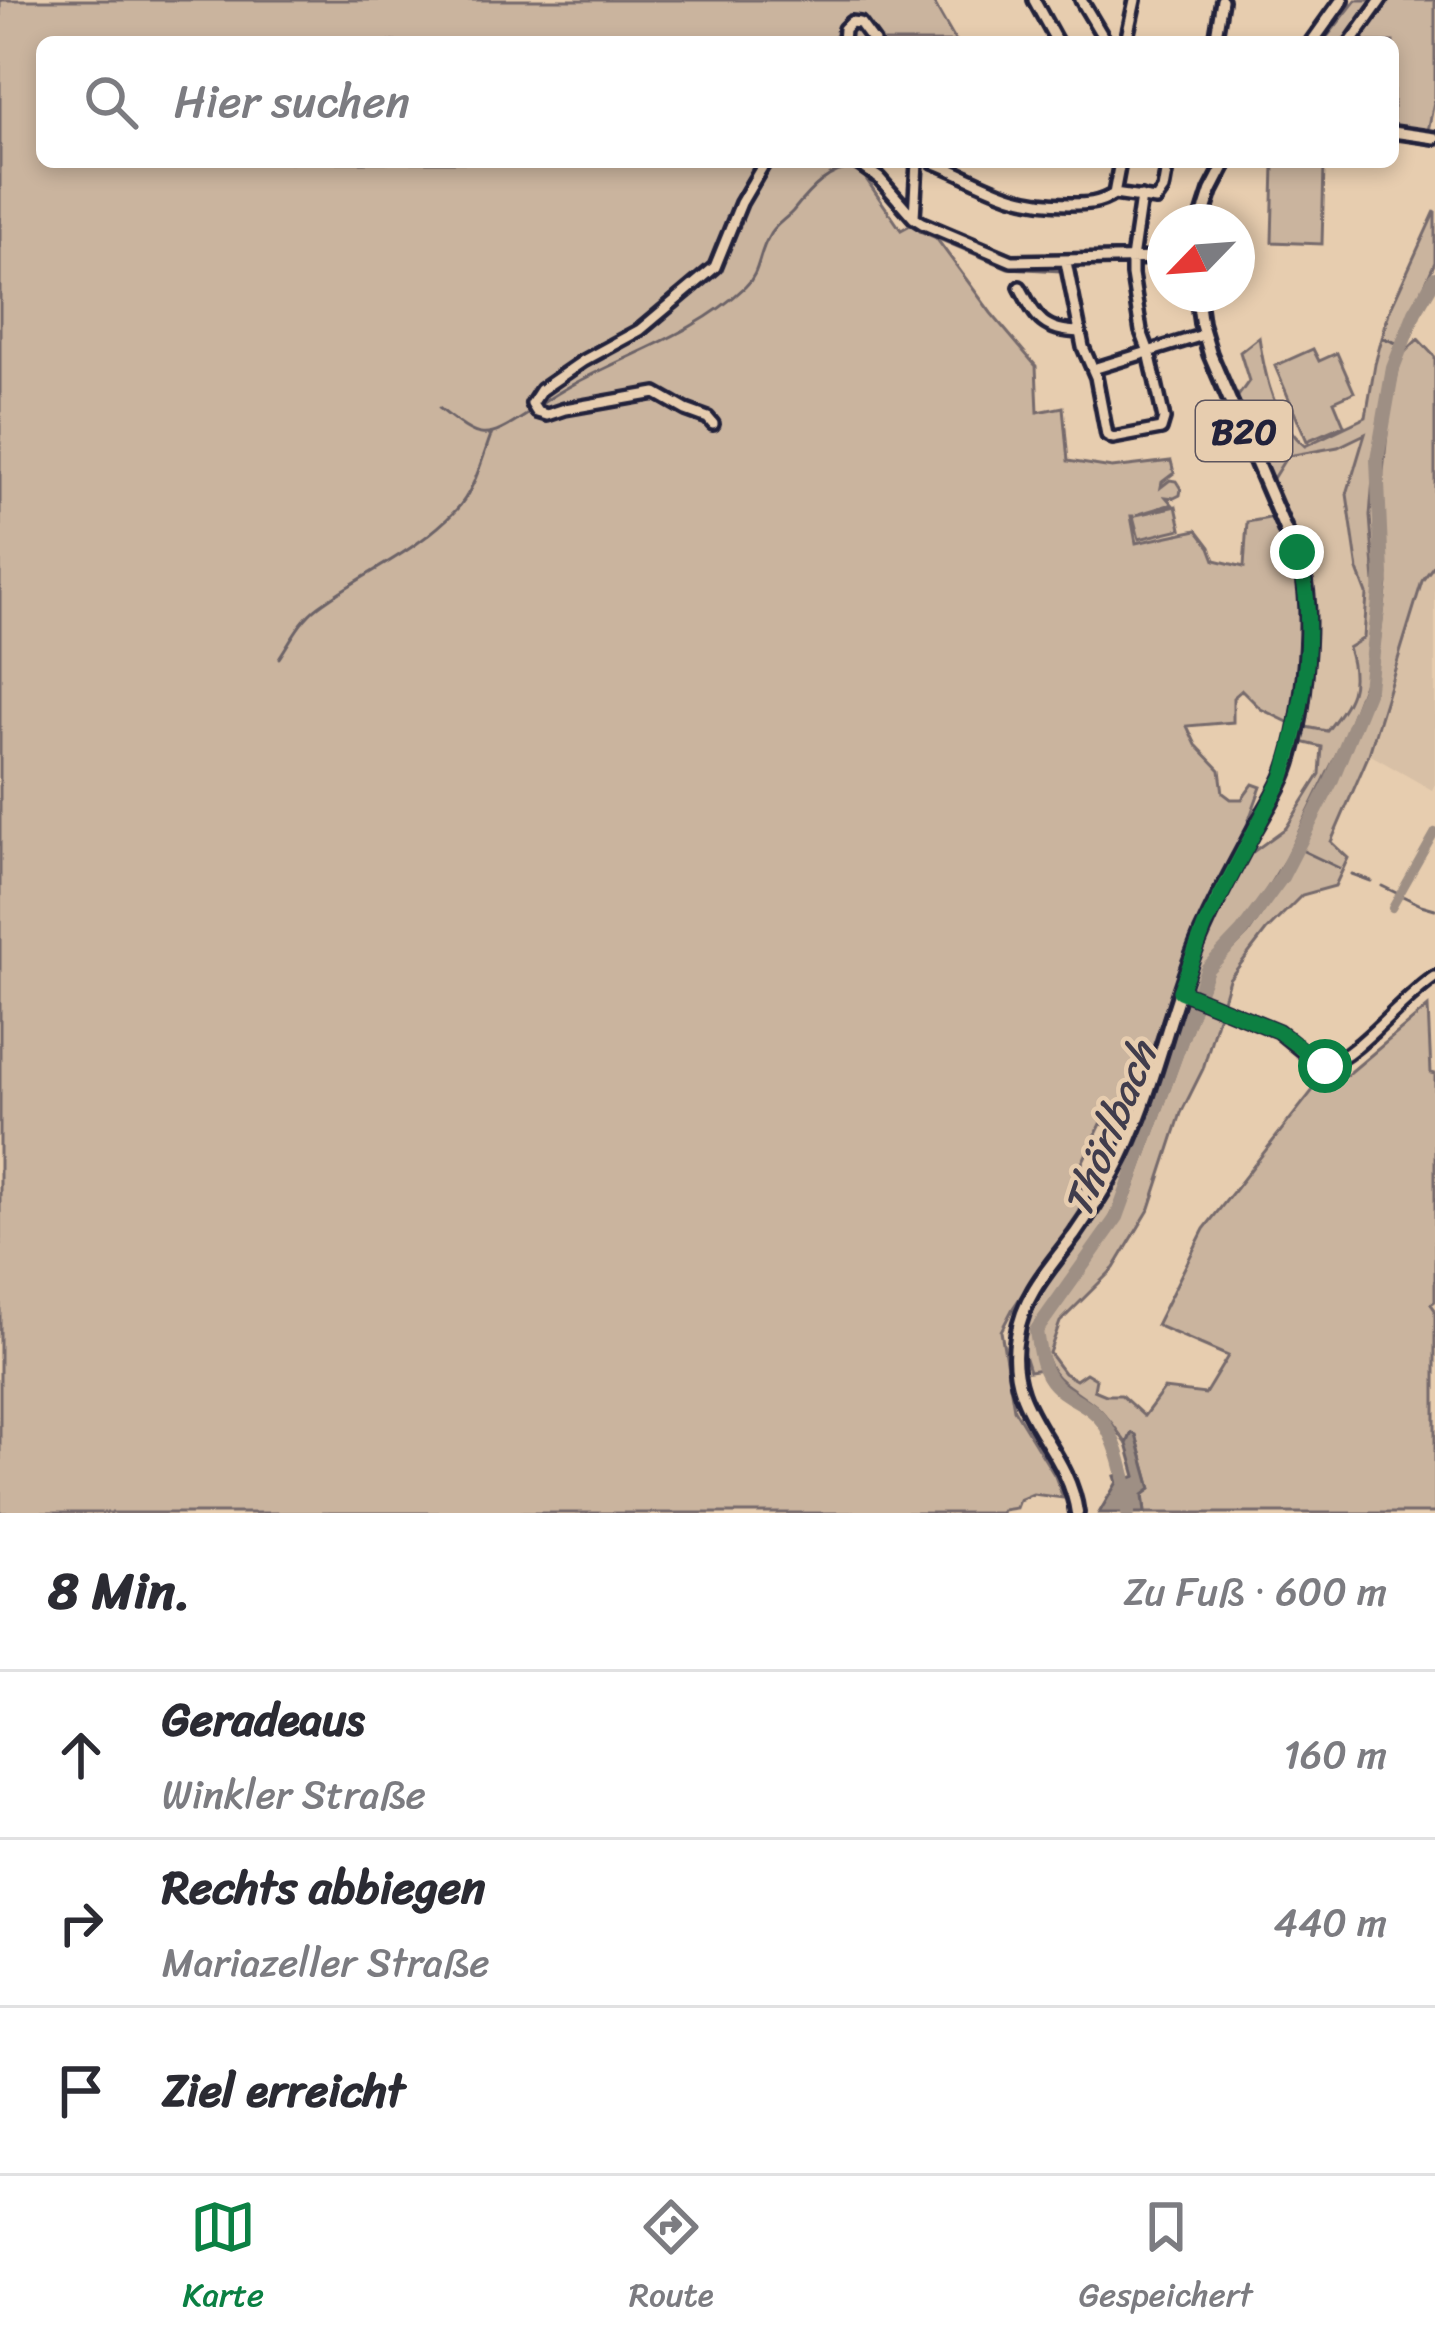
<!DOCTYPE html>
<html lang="de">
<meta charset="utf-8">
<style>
:root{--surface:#fff;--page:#f7f7f7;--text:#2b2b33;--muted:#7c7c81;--line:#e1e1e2;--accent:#0b8043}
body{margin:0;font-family:Sriracha,sans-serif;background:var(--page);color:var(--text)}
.compass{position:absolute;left:1147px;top:204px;width:108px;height:108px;border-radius:50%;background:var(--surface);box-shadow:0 6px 18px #0003;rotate:245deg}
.stop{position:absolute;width:36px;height:36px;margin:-27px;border:9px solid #0b8043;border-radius:50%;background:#fff}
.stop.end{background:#0b8043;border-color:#fff;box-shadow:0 3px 12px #0008}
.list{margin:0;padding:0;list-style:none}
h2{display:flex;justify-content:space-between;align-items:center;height:156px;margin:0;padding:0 48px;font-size:51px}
h2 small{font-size:39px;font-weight:400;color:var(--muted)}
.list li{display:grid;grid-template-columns:78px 1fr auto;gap:36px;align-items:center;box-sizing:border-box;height:168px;padding:0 48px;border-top:3px solid var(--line)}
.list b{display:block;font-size:45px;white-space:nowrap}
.list p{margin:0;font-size:39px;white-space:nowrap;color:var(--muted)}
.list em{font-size:39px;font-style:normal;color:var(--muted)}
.icon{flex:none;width:66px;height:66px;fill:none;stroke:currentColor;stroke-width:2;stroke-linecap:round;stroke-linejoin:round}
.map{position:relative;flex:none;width:1435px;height:1513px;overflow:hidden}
.search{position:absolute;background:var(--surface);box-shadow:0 6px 18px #0003;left:36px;right:36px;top:36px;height:132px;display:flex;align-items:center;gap:30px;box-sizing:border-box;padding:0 42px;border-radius:18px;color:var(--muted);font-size:45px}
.sheet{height:660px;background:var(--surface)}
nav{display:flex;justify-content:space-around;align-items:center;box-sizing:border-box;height:168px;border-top:3px solid var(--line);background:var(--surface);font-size:33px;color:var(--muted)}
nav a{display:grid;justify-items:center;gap:6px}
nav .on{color:var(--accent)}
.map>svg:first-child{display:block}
.built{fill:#d8c0a6}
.green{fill:#cab49e;stroke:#766b6c;stroke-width:3}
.water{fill:#9e8f84;stroke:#6c6367;stroke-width:3}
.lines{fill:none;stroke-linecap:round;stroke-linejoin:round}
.stream{stroke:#6c6367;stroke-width:3}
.canal{stroke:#9e8f84;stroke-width:8}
.river{stroke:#9e8f84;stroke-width:14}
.minor-casing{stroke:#22223b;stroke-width:18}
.major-casing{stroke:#22223b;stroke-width:20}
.minor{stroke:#e7cdaf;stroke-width:9}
.major{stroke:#e7cdaf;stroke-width:10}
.route{stroke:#0b8043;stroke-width:15}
.labels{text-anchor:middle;stroke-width:9;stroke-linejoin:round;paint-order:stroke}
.shield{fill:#e7cdaf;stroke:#5d555e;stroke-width:3}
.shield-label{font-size:36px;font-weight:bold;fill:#22223b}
.water-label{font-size:42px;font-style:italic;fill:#413d4d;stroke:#e7cdaf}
</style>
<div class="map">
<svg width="1435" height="1513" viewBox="0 0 1435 1513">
<rect width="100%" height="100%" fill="#e7cdaf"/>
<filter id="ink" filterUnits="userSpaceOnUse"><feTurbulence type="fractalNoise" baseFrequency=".00833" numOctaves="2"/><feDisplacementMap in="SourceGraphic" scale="24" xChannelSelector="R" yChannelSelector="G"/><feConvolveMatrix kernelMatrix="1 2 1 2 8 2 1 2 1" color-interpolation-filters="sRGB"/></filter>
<g filter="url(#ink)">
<!-- built -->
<path class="built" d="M1366,432L1358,570L1368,594L1364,638L1345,708L1327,731L1301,726L1308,669L1312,605L1310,585L1272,480L1287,456L1301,455Z
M1435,564V784L1432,790L1369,754L1422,580Z"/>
<!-- green -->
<path class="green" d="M0,0H932L956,42H42V162H835L862,173L901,230L914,223L931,231L991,313L1036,366L1038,412L1063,407L1068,461L1112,468L1171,461L1174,473L1162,482L1161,487L1170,480L1176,481L1181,489L1180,495L1174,498L1166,497L1172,504L1136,515L1176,506L1181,529L1139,539L1133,516H1131L1136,543L1197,530L1210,547L1215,560L1244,567L1247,522L1275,517C1285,540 1297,564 1301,589C1307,633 1297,680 1290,723L1261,709L1242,690L1233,698V722L1187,726L1196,745L1220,770L1223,793L1231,799H1242L1253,784L1261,787L1239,847L1194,929L1141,1081L1121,1127L1101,1124L1082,1163L1080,1211L1013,1308L1001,1331L1014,1409L1055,1476L1063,1498L1033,1494L1019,1500L1016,1508L1002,1510L1001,1513H0Z
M1356,0H1435V97L1428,131L1393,128V42H1323Z
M1274,164L1324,165L1322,244L1272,242Z
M1435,211V262L1388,368L1376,441L1370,516L1377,609L1367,676L1341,745L1286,858L1251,915L1205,969L1118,1202L1101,1237L1034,1325L1033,1343L1042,1369L1029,1371L1021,1346L1027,1314L1042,1286L1086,1227L1159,1067L1204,935L1222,898L1250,854L1286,828L1320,774L1322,747L1297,741L1301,726L1327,731C1351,700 1360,687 1348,648L1364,638L1367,594L1358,570L1347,494L1365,434L1338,447L1287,456L1272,480L1236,399L1249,381L1240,352L1259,337C1265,377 1274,419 1305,446L1366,417L1375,364L1389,312Z
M1418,339L1435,357V564L1422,581L1369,754L1331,842L1348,858L1335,886L1302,895L1266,931L1229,979L1203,1069L1181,1113L1150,1208L1114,1268L1060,1322L1049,1353L1064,1373L1076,1380L1086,1373L1096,1379L1094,1390L1106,1395H1121L1144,1416L1164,1389L1205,1394L1228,1356L1156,1325L1204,1229L1320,1081L1346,1076L1428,1007L1431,1073L1435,1074V1301L1431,1304L1435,1310V1513H1145L1143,1494L1151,1489L1136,1435L1131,1434L1127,1444C1117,1431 1108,1416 1096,1406C1062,1379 1049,1382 1040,1334L1115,1228L1131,1195L1212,970L1248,934L1286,878L1349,750L1373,689L1387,583L1382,482L1389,414L1401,356Z
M1313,349L1319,361L1337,353L1354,392L1334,401L1344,425L1307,441L1275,366Z"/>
<!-- water -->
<path class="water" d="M1132,1433L1136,1435L1151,1489L1143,1495L1145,1513H1099L1117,1482L1115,1476L1128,1472L1130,1478L1136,1476L1127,1444Z"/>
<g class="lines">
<!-- stream -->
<path class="stream" d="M912,221L920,231L1008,268L1061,271
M1383,338L1402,345
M537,407C602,360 686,343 745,287C760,273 758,255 768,238C773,226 785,220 793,211C808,192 832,164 859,169
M439,408C481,441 483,443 528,414
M279,658C291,640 301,619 319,606C363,573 417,552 456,510C474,492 482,459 491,435
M1297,848L1339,868
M1352,874L1371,881
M1382,886L1421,905L1435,909"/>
<!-- canal -->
<path class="canal" d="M1392,908L1435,832"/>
<!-- river -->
<path class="river" d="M1128,1513C1129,1486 1116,1431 1095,1413C1084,1402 1066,1397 1055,1385C1041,1371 1039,1349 1036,1331L1117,1217L1207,969L1242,932L1282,877L1331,782L1369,688L1382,574L1377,460L1393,368L1415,312L1435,278"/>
<defs>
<path id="minor" d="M1034,0L1057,42
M1081,0L1106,42
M843,42L844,29L851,22L860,23L874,42
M1126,42L1135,0
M1215,42L1222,0
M1351,42L1381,0
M1393,132L1435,138
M856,162L879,178L914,218L922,223L1012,261L1165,258
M933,162C986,183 1008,204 1069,204C1086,204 1099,204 1114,194L1120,162
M1114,194L1156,200L1163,190L1168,162
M914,217L917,162
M1066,262L1083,347L1096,377L1107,435L1113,438L1161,429L1164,419L1149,352L1141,331L1132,275V259L1141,197
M1020,287C1036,317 1041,331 1080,332
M1093,369L1203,335
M713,424L708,418L686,410L656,393L565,409L547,415L537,412L532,404L541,390L583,361L640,330L715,267L741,203L765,162
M1180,991L1278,1031L1306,1054L1325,1066C1360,1054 1401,999 1435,977"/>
<path id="major" d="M1312,42L1342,0
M1201,222L1211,191L1226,162
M1077,1513C1068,1445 1003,1412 1017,1336C1023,1295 1051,1266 1075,1234C1089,1214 1102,1193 1114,1172C1150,1106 1165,1028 1192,957C1208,915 1230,875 1252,834C1262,816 1274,798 1283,778C1303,732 1314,621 1303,571L1210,354L1201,323L1197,294"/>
</defs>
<!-- minor casing -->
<use href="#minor" class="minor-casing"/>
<!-- major casing -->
<use href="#major" class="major-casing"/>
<!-- minor -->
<use href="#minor" class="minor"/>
<!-- major -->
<use href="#major" class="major"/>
</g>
</g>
<g class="lines" filter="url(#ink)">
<!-- route -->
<path class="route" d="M1297,552C1319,619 1304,710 1283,777L1205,926L1180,991L1278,1031L1325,1066"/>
</g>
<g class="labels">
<!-- shield labels -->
<rect class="shield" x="1196" y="401" width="96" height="60" rx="9"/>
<g class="shield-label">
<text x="1244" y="444">B20</text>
</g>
<!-- water labels -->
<g class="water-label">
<text transform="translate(1109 1129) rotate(-68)" y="15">Thörlbach</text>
</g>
</g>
</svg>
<svg class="compass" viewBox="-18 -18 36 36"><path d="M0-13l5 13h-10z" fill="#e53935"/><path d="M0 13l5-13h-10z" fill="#7c7c81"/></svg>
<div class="stop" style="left:1325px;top:1066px"></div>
<div class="stop end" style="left:1297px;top:552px"></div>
<div class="search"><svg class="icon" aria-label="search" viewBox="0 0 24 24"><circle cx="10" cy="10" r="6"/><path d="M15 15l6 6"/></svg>Hier suchen</div>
</div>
<section class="sheet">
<h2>8 Min.<small>Zu Fuß · 600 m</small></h2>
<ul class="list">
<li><svg class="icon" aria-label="ahead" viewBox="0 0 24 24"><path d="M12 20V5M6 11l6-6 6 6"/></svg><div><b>Geradeaus</b><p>Winkler Straße</p></div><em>160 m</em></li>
<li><svg class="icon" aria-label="right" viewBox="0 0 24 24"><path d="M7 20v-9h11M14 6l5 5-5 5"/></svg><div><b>Rechts abbiegen</b><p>Mariazeller Straße</p></div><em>440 m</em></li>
<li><svg class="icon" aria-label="arrive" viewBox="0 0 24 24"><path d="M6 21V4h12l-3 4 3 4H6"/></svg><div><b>Ziel erreicht</b></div></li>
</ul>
</section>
<nav>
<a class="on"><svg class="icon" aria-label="map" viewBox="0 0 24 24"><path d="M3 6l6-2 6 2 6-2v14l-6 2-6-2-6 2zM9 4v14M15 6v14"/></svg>Karte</a>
<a><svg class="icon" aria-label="directions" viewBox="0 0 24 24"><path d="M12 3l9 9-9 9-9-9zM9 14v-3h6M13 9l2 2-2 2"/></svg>Route</a>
<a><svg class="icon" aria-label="saved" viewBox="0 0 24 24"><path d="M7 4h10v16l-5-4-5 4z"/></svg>Gespeichert</a>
</nav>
